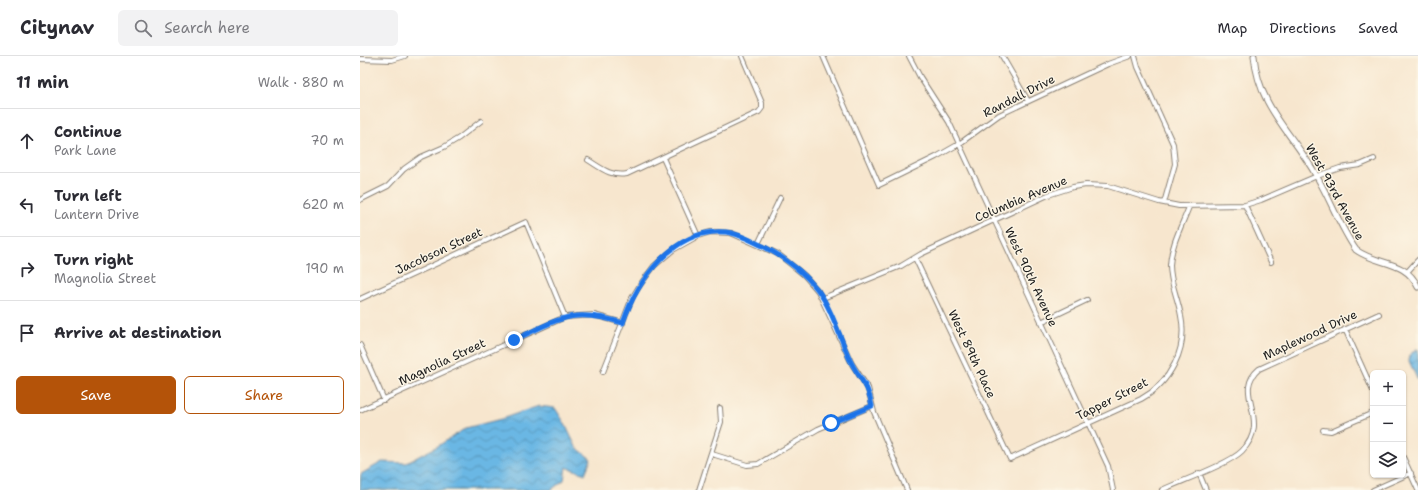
<!DOCTYPE html>
<meta charset="utf-8">
<style>
:root{--surface:#fff;--page:#f2f2f3;--text:#2b2b33;--muted:#7c7c81;--line:#e1e1e2;--accent:#b45309}
body{margin:0;font-family:"Shantell Sans",sans-serif;background:var(--page);color:var(--text)}
.controls{position:absolute;right:12px;bottom:12px;display:grid;overflow:hidden;border-radius:6px;box-shadow:0 1px 3px #0004}
.controls button{width:36px;height:36px;display:grid;place-items:center;padding:0;border:0;border-bottom:1px solid var(--line);background:var(--surface);color:var(--text);font:20px sans-serif}
.stop{position:absolute;width:12px;height:12px;margin:-9px;border:3px solid #1a73e8;border-radius:50%;background:#fff}
.stop.end{background:#1a73e8;border-color:#fff;box-shadow:0 1px 4px #0008}
.list{margin:0;padding:0;list-style:none}
h2{display:flex;justify-content:space-between;align-items:center;height:52px;margin:0;padding:0 16px;font-size:17px}
h2 small{font-size:13px;font-weight:400;color:var(--muted)}
.list li{display:grid;grid-template-columns:26px 1fr auto;gap:12px;align-items:center;box-sizing:border-box;height:64px;padding:0 16px;border-top:1px solid var(--line)}
.list b{display:block;font-size:15px;white-space:nowrap}
.list p{margin:0;font-size:13px;white-space:nowrap;color:var(--muted)}
.list em{font-size:13px;font-style:normal;color:var(--muted)}
.actions{display:flex;gap:8px;padding:12px 16px}
.actions a{flex:1;padding:9px 0;border:1px solid var(--accent);border-radius:6px;text-align:center;font-size:14px;color:var(--accent)}
.actions .main{background:var(--accent);color:#fff}
.icon{flex:none;width:22px;height:22px;fill:none;stroke:currentColor;stroke-width:2;stroke-linecap:round;stroke-linejoin:round}
.map{position:relative;flex:none;width:1058px;height:434px;overflow:hidden}
header{display:flex;align-items:center;gap:24px;box-sizing:border-box;height:56px;padding:0 20px;background:var(--surface);border-bottom:1px solid var(--line)}
header strong{font-size:19px}
nav{display:flex;gap:22px;margin-inline-start:auto;font-size:14px}
.search{width:280px;height:36px;background:var(--page);display:flex;align-items:center;gap:10px;box-sizing:border-box;padding:0 14px;border-radius:6px;color:var(--muted);font-size:15px}
main{display:flex}
aside{flex:1;background:var(--surface)}
.map>svg:first-child{display:block}
.water{fill:url(#water-waves);stroke:#436a80}
.lines{fill:none;stroke-linecap:round;stroke-linejoin:round}
.minor-casing{stroke:#8a8175;stroke-width:6}
.tertiary-casing{stroke:#8a8175;stroke-width:7}
.minor{stroke:#fff;stroke-width:4}
.tertiary{stroke:#fff;stroke-width:5}
.route{stroke:#1a73e8;stroke-width:5}
.labels{text-anchor:middle;stroke-width:3;stroke-linejoin:round;paint-order:stroke}
.street-label{font-size:12px;fill:#1c1c1c;stroke:#fcf5e5}
</style>
<header>
<strong>Citynav</strong>
<div class="search"><svg class="icon" aria-label="search" viewBox="0 0 24 24"><circle cx="10" cy="10" r="6"/><path d="M15 15l6 6"/></svg>Search here</div>
<nav><a>Map</a><a>Directions</a><a>Saved</a></nav>
</header>
<main>
<aside>
<h2>11 min<small>Walk · 880 m</small></h2>
<ul class="list">
<li><svg class="icon" aria-label="ahead" viewBox="0 0 24 24"><path d="M12 20V5M6 11l6-6 6 6"/></svg><div><b>Continue</b><p>Park Lane</p></div><em>70 m</em></li>
<li><svg class="icon" aria-label="left" viewBox="0 0 24 24"><path d="M17 20v-9H6M10 6l-5 5 5 5"/></svg><div><b>Turn left</b><p>Lantern Drive</p></div><em>620 m</em></li>
<li><svg class="icon" aria-label="right" viewBox="0 0 24 24"><path d="M7 20v-9h11M14 6l5 5-5 5"/></svg><div><b>Turn right</b><p>Magnolia Street</p></div><em>190 m</em></li>
<li><svg class="icon" aria-label="arrive" viewBox="0 0 24 24"><path d="M6 21V4h12l-3 4 3 4H6"/></svg><div><b>Arrive at destination</b></div></li>
</ul>
<div class="actions"><a class="main">Save</a><a>Share</a></div>
</aside>
<div class="map">
<svg width="1058" height="434" viewBox="0 0 1058 434">
<defs>
<pattern id="water-waves" width="16" height="10" patternUnits="userSpaceOnUse"><rect width="16" height="10" fill="#6ab7e4"/><path d="M0 5q4-4 8 0t8 0" fill="none" stroke="#5694b8"/></pattern>
</defs>
<rect width="100%" height="100%" fill="#fcf5e5"/>
<filter id="ink" filterUnits="userSpaceOnUse"><feTurbulence type="fractalNoise" baseFrequency=".025" numOctaves="2"/><feDisplacementMap in="SourceGraphic" scale="8" xChannelSelector="R" yChannelSelector="G"/><feConvolveMatrix kernelMatrix="1 2 1 2 8 2 1 2 1" color-interpolation-filters="sRGB"/></filter>
<filter id="wash" filterUnits="userSpaceOnUse"><feTurbulence type="fractalNoise" baseFrequency=".012" numOctaves="4" result="noise"/><feDisplacementMap in="SourceGraphic" scale="16" xChannelSelector="R" yChannelSelector="G"/><feGaussianBlur stdDeviation="0.9" result="paint"/><feColorMatrix in="noise" values="0 0 0 0 0 0 0 0 0 0 0 0 0 0 0 0 0 1.4 0 .05"/><feComposite in="paint" operator="in"/></filter>
<g filter="url(#wash)">
<rect width="100%" height="100%" fill="#f7e6ce"/>
<!-- water -->
<path class="water" d="M1058,293V325L1049,305L1050,298Z
M179,350L195,352L204,366L216,391L231,403L225,418L206,411L204,424L191,434H0L1,418L22,406L46,407L78,390L106,372L141,363Z"/>
</g>
<g filter="url(#ink)">
<g class="lines">
<defs>
<path id="minor" d="M463,0L519,129L576,101L599,88L639,59L748,8L770,0
M549,0L560,21L589,66L748,410L753,434
M642,0L668,45
M775,0L778,11L813,88L815,108L804,147
M0,3L32,4L45,0
M303,102L338,180
M228,104C241,112 251,121 267,118L399,56L402,52V47L382,0
M0,144L28,130L44,113L61,101L84,91L99,82L121,65
M885,149L911,206
M398,188L420,142
M555,202L650,403L781,343C810,327 828,293 821,260C818,242 810,228 810,209C811,189 822,169 829,151
M1048,215L1058,204
M463,242L541,210L561,198L688,139L713,131L726,129L748,130L799,146L819,150L885,149L901,144L957,120L980,112L1000,109L1014,103
M0,243L166,166L205,261
M681,266L727,244
M985,273L1013,335
M0,289L24,344
M243,316L272,242L280,229L294,210L313,194L338,180L350,176L371,177L418,198L444,219L458,235L492,308L508,332L514,356L547,434
M0,354L205,261L234,259L263,267
M963,374L971,375L1013,357
M352,398L387,409L398,408L458,373L512,350
M1043,401L1058,434
M839,417L846,434
M339,434L361,366L360,352
M802,434C821,425 869,408 882,395C913,363 871,337 899,313L1019,258
M1013,434L1051,417"/>
<path id="tertiary" d="M894,0C899,53 933,77 957,121C971,145 980,171 996,194C1018,210 1045,203 1058,231"/>
</defs>
<!-- minor casing -->
<use href="#minor" class="minor-casing"/>
<!-- tertiary casing -->
<use href="#tertiary" class="tertiary-casing"/>
<!-- minor -->
<use href="#minor" class="minor"/>
<!-- tertiary -->
<use href="#tertiary" class="tertiary"/>
</g>
</g>
<g class="lines" filter="url(#ink)">
<!-- route -->
<path class="route" d="M154,284C199,263 212,251 263,267C277,224 315,171 366,176C378,177 392,185 403,190C423,201 443,215 457,233C472,253 480,282 490,304C499,323 508,327 512,350L471,367"/>
</g>
<g class="labels">
<!-- street labels -->
<g class="street-label">
<text transform="translate(659 40) rotate(-27)" y="4">Randall Drive</text>
<text transform="translate(975 136) rotate(61)" y="4">West 93rd Avenue</text>
<text transform="translate(661 143) rotate(-23)" y="4">Columbia Avenue</text>
<text transform="translate(79 195) rotate(-25)" y="4">Jacobson Street</text>
<text transform="translate(671 221) rotate(65)" y="4">West 90th Avenue</text>
<text transform="translate(950 279) rotate(-25)" y="4">Maplewood Drive</text>
<text transform="translate(612 298) rotate(65)" y="4">West 89th Place</text>
<text transform="translate(82 306) rotate(-25)" y="4">Magnolia Street</text>
<text transform="translate(752 343) rotate(-27)" y="4">Tapper Street</text>
</g>
</g>
</svg>
<div class="controls">
<button>+</button>
<button>−</button>
<button><svg class="icon" aria-label="layers" viewBox="0 0 24 24"><path d="M12 4l9 5-9 5-9-5zM3 14l9 5 9-5"/></svg></button>
</div>
<div class="stop" style="left:471px;top:367px"></div>
<div class="stop end" style="left:154px;top:284px"></div>
</div>
</main>
